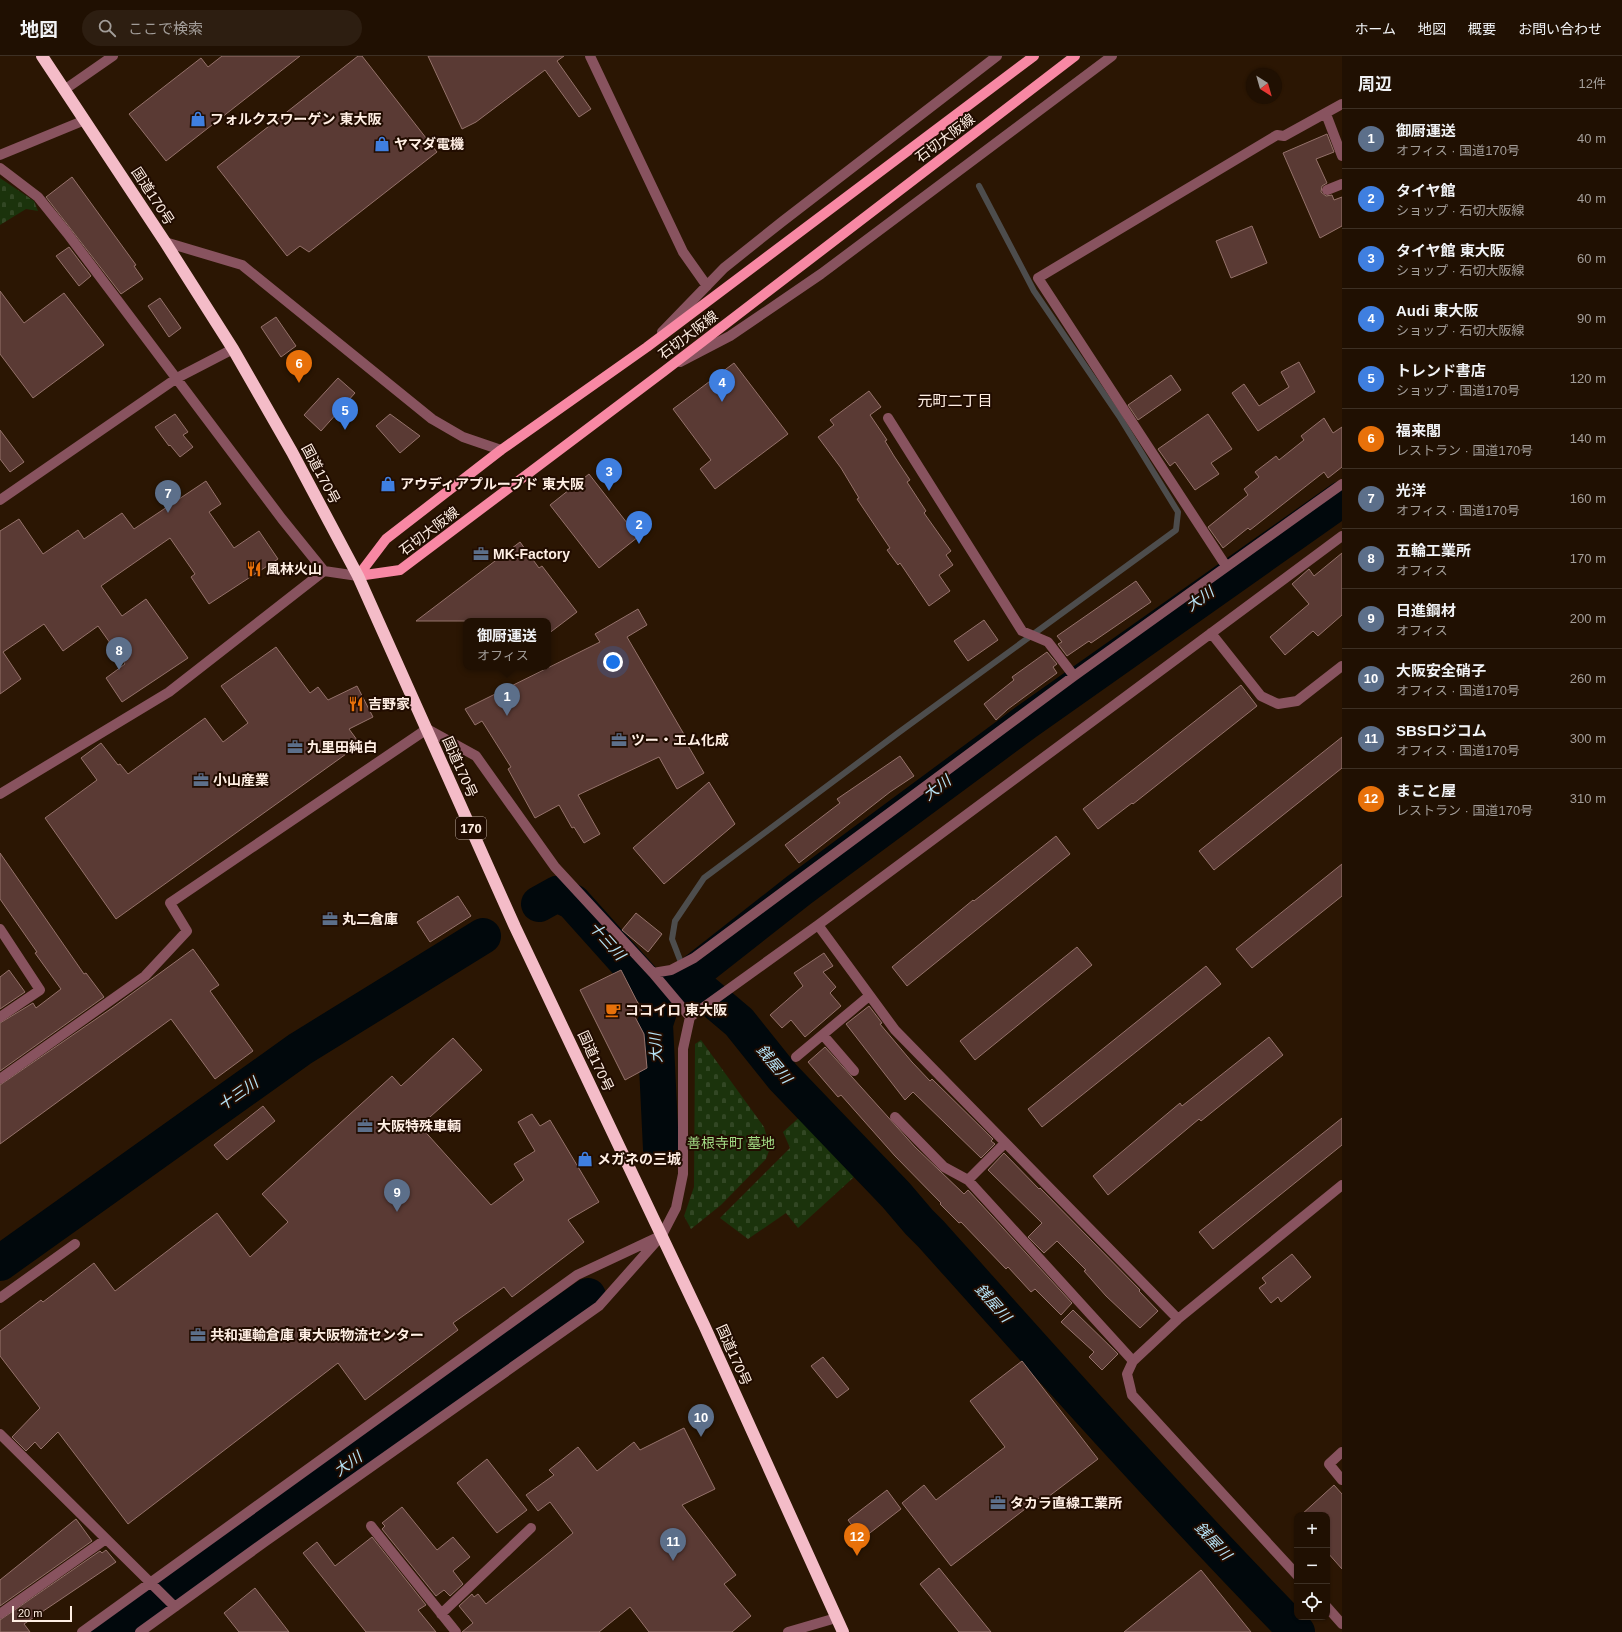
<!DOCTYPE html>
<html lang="ja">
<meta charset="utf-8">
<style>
:root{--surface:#201002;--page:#2d1e11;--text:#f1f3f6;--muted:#a29d99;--line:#3d3024;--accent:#1a73e8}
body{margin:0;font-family:Arial,"Noto Sans JP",sans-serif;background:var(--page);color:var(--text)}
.controls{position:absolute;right:12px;bottom:12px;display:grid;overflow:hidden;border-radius:8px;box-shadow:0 1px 3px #0004}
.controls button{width:36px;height:36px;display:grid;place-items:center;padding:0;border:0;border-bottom:1px solid var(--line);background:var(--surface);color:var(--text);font:20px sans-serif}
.compass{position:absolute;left:1246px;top:12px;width:36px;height:36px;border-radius:50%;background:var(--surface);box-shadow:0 1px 3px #0004;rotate:143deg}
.scale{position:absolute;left:12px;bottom:10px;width:60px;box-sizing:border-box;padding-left:4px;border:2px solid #ffefe4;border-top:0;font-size:11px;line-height:14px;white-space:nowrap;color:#ffefe4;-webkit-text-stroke:3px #210c00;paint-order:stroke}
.you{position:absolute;left:613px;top:606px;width:14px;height:14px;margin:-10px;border:3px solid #fff;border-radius:50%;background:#1a73e8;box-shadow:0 0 0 6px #1a73e833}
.badge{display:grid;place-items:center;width:26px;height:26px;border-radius:50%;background:var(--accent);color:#fff;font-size:13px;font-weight:700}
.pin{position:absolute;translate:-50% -33px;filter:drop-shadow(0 1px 2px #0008)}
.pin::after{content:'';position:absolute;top:21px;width:14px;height:12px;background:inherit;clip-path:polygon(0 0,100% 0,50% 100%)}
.popup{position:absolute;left:463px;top:562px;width:88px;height:52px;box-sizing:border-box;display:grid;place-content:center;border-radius:8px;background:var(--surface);filter:drop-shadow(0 1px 3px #0005);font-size:13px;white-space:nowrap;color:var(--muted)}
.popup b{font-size:15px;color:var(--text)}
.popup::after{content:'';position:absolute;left:50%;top:100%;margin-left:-8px;border:8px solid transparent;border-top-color:var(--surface)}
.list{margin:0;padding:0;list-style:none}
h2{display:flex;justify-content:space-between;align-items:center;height:52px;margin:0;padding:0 16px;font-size:17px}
h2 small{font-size:13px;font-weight:400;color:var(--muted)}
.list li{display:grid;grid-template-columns:26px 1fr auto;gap:12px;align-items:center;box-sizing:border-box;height:60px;padding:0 16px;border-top:1px solid var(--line)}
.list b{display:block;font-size:15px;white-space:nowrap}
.list p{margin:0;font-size:13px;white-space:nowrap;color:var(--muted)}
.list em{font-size:13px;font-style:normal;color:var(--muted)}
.icon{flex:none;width:22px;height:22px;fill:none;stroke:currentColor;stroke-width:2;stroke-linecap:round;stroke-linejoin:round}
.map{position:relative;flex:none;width:1342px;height:1576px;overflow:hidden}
header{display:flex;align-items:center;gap:24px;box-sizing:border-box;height:56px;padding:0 20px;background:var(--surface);border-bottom:1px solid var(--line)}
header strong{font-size:19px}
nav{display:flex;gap:22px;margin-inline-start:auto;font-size:14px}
.search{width:280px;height:36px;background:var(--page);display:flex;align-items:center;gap:10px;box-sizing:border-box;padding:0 14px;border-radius:22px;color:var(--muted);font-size:15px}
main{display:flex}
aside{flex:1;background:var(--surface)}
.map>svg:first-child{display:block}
.cemetery{fill:url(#cemetery-stones)}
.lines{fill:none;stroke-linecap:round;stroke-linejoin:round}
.stream{stroke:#4d4d4d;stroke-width:6}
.river{stroke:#01080c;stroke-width:36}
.building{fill:#5a3a34;stroke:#95726b}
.minor{stroke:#88535f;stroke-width:10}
.major{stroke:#f888a4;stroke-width:10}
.highway{stroke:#f4bcc8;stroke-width:12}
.labels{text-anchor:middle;stroke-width:4;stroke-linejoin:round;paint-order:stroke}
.shield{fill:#210c00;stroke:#bcaba0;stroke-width:1}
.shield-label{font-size:13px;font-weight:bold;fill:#ffefe4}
.poi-label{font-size:14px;font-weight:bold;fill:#ffefe4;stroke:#210c00;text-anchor:start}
.street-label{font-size:14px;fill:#ffefe4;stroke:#210c00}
.park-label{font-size:14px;fill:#a2dc84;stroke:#210c00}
.neighbourhood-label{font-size:15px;fill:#ffefe4;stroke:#210c00}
.water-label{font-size:15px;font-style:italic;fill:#b8e5f8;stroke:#210c00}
</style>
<header>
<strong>地図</strong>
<div class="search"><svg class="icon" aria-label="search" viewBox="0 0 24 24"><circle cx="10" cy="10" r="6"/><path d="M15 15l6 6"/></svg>ここで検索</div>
<nav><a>ホーム</a><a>地図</a><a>概要</a><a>お問い合わせ</a></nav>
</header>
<main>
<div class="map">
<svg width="1342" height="1576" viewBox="0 0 1342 1576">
<defs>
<pattern id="cemetery-stones" width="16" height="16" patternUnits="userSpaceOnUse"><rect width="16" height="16" fill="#1b330c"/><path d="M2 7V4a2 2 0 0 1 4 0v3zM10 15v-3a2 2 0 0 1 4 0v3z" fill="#324724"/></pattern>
</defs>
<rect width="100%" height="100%" fill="#2b1603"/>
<!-- cemetery -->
<path class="cemetery" d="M0,122L34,145L38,155L26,153L0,169Z
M701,984L764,1071L770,1092L766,1103L721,1149L691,1173L684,1160L694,1131L695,988Z
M802,1059L854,1121L798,1172L786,1157L748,1183L720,1162L790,1092L783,1076Z"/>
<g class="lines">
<!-- stream -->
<path class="stream" d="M687,922L672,883L675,865L704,822L898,677L1176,474L1178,456L1119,360L1034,235L979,130"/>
<!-- river -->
<path class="river" d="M539,848L557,838L573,846L650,932H676
M687,922L739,966L783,1021L896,1139L919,1166L931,1178C1051,1312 1171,1447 1297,1576
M661,1093L655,968L663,943L687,922L799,834L1026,666L1342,443
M0,1207L300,993L483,880
M108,1576L588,1240"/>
</g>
<!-- building -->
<path class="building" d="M222,0H300L166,105L129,58L201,2L208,11Z
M358,0H362L437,96L309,196L300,190L287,200L217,111Z
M428,0H564L557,5L591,53L579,61L545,14L476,66L462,73Z
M1327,78L1334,96L1316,103L1327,127L1322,130L1321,136L1326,140L1332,139L1334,144L1342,141V170L1320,182L1283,97Z
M72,121L136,209L134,210L143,223L121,238L46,141Z
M1252,170L1267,207L1231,222L1216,185Z
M69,191L91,220L79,230L56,200Z
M0,235L24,267L64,237L104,289L33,342L0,298Z
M160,242L181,272L169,281L148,250Z
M276,261L296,290L281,301L261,271Z
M1299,306L1315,336L1258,375L1232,337L1244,328L1259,350L1289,331L1281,316Z
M734,307L788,378L715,433L700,413L711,404L673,353Z
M1171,319L1181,334L1138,364L1128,349Z
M338,322L355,337L321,375L304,359Z
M869,335L881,351L870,359L887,384L885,385L894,400L910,424L907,426L926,455L924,457L951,495L946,499L953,509L939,519L950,535L929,550L900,507L898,509L887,494L890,492L857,443L859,442L841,412L818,381L834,369L830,364Z
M175,358L188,376L183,379L193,391L180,401L170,389L169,390L155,371Z
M390,358L420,380L400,397L376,370Z
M1208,358L1232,393L1211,407L1219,418L1195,434L1175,406L1170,410L1158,393Z
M1324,362L1333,377L1342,371V411L1328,422L1324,416L1250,474L1248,472L1223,492L1208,471L1248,439L1244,433L1259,421L1255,416L1276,400L1279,404L1304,384L1301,380Z
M0,374L24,406L10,416L0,403Z
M589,418L638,481L599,512L550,449Z
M206,425L221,448L209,456L234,492L259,475L278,503L209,548L191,521L195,518L170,482L101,530L122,560L146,543L188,602L122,646L106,622L125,608L98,570L63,595L44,568L3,596L21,623L0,638V475L19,463L43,498L78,474L84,483L122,457L134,473Z
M520,486L539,512L542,510L577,556L548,578V565H416Z
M1342,497V559L1318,580L1313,575L1285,599L1270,581L1309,548L1292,528L1309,513L1314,520Z
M1136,525L1151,546L1091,587L1089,585L1067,600L1058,588L1062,586L1057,580Z
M638,553L647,569L627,581L685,680L683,681L704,717L677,733L659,701L578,739L600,778L584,787L574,771L572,772L559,749L535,762L508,713L511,711L482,665L475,669L465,653L600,586L595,578Z
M984,564L998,584L968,605L954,585Z
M276,591L310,637L318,631L328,644L357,630L373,661L349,673L360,688L116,863L45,762L97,724L81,702L101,687L118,709L120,708L128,718L205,662L223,686L248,667L221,630Z
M1047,596L1057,608L1053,611L1057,617L1008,653L996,664L984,648L1014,624L1012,621Z
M1241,629L1257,650L1133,748L1132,747L1098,773L1083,753Z
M1342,681V712L1214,814L1199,795Z
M900,700L914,720L890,736L799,807L785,789L840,747L837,743Z
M709,726L735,768L664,828L633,792Z
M1056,780L1070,798L907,930L892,911L973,844L974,845Z
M0,797L84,918L86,917L104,941L0,1015V967L33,947L36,952L61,933L35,897L37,896L0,843Z
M1342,808V840L1252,912L1236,893Z
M458,840L471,860L430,886L417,866Z
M636,857L662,878L648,896L622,874Z
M1077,891L1092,909L975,1004L960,985Z
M193,893L219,929L210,935L253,995L215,1023L171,963L0,1088V1029L112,952Z
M824,897L833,910L823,916L836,931L830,937L841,950L805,981L791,964L782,972L770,959L803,930L794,917Z
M1206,910L1221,928L1042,1071L1028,1053Z
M9,914L25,936L0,953V921Z
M621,914L643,957L635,961L644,978L647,1012L625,1024L580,934Z
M869,950L882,967L880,968L912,1006L930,1025L932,1023L993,1083L991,1085L995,1088L981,1102L913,1036L905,1044L846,968Z
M1269,981L1283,999L1201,1065L1199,1063L1108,1139L1093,1120L1180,1047L1182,1050Z
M453,982L482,1014L420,1070L491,1149L524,1124L514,1108L535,1095L518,1066L532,1058L540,1070L550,1064L599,1146L568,1164L584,1186L512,1241L504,1231L453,1267L458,1274L365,1344L338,1307L128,1468L58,1376L41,1393L35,1386L26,1395L12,1381L40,1352L0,1300V1275L41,1244L43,1246L94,1207L115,1235L217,1157L250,1201L288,1166L262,1138L392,1020L401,1030Z
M825,991L915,1091L964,1138L968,1134L1072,1247L1061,1259L1035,1233L1031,1236L1008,1211L1006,1213L961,1166L959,1167L940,1148L941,1147L895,1100L841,1039L838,1041L808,1006Z
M263,1050L275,1065L227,1104L214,1089Z
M1342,1062V1089L1213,1193L1199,1176Z
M1004,1097L1039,1133L1040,1132L1140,1234L1139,1235L1158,1255L1140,1272L1106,1240L1084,1215L1086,1214L1057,1185L1044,1197L1028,1181L1042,1167L988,1114Z
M1292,1198L1311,1221L1281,1246L1278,1241L1271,1247L1259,1232L1266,1227L1262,1222Z
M1073,1254L1118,1298L1102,1314L1089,1301L1094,1296L1061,1266Z
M823,1301L849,1333L837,1342L811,1310Z
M1022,1305L1098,1403L1044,1444L1042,1440L951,1510L902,1447L924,1429L936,1444L1005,1391L970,1345Z
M684,1372L715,1433L682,1449L736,1519L724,1528L751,1560L732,1576H649L630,1551L599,1576H462L473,1567L459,1550L472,1538L474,1541L478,1538L486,1548L573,1477L550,1446L538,1455L526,1439L554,1419L549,1414L578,1391L597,1415L634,1386L640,1394Z
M487,1403L527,1454L497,1477L457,1427Z
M1334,1429L1342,1438V1513L1327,1496V1459H1301Z
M887,1434L901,1453L862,1483L848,1464Z
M402,1451L437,1494L453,1481L470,1501L453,1515L463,1528L450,1540L444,1534L436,1540L382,1473L385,1470L382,1467Z
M76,1463L92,1485L0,1550V1524Z
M372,1481L426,1549L418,1554L436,1576H366L303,1497L317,1486L335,1510Z
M106,1494L116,1506L24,1568L30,1576H0V1564L100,1495L102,1497Z
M939,1512L991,1576H959L920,1528Z
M1201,1514L1251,1576H1124Z
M255,1532L289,1576H239L224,1557Z"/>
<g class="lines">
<!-- minor -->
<path class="minor" d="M590,0L683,196L707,230
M64,34L113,0
M1326,58L1342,100
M0,99L85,64
M0,112L38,141L67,177L282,463L324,515L358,520
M1327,134L1342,128
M165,186L242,209L432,363L463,381L501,394
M662,276L724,212L783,165L997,0
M680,306L730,280L821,218L1112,0
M888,362L1022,575L1048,586L1074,620
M0,444L177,322L233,293
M1226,510L1038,222L1277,79L1284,80L1342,48
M1211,577L1261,640L1278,648L1297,645L1342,610
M0,738L169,636L324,515
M818,869L895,974L1178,1263
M0,873L40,934L0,961
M653,917L671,914L694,902L1074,620L1342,428
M823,979L854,1015
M796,1001L869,940
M0,1023L145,920L187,875L170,847L427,673L476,700L555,811L653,917L690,961
M895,1061L944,1111L968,1124
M1005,1087L968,1124L1133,1305
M0,1242L75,1188
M0,1378L175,1551
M1342,1396L1329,1408L1342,1424
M371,1470L456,1576
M1297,1519L1132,1339L1127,1318L1133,1305L1178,1263L1342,1129
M1327,1551L1342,1568
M0,1558L106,1483
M441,1558L531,1472
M82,1576L577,1219L656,1182
M140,1576L266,1485L599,1250L662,1179L676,1152L683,1118V993L690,961L818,869L1342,480
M788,1576L836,1562"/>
<!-- major -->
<path class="major" d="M358,520L400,514L663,316L1075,0
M358,520L386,483L501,394L647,291L1034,0"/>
<!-- highway -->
<path class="highway" d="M42,0L165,186L233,293L292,396L358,520L515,871L704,1269L843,1576"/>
</g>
<!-- icons -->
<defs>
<symbol id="shop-bare" viewBox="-9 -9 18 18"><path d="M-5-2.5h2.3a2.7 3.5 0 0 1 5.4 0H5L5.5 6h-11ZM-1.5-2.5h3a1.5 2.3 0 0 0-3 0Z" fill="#3f7fe0" stroke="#210c00" stroke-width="2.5" paint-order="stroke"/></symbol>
<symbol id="office-bare" viewBox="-9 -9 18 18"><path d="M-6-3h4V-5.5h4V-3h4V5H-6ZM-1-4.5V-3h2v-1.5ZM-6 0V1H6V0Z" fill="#5c6f8a" stroke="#210c00" stroke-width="2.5" paint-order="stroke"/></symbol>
<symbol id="restaurant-bare" viewBox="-9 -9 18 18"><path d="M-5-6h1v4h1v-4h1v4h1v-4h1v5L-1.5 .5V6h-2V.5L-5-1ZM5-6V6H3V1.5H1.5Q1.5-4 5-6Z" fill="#e8710a" stroke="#210c00" stroke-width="2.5" paint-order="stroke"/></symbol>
<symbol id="cafe-bare" viewBox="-9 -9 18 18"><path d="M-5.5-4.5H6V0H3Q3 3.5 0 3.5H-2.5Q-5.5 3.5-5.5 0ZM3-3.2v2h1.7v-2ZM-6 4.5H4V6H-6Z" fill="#e8710a" stroke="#210c00" stroke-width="2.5" paint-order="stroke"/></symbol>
</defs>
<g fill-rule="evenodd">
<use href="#shop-bare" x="187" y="52" width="22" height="22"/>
<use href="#shop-bare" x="371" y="77" width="22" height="22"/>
<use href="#shop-bare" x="377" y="417" width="22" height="22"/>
<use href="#office-bare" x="470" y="487" width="22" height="22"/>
<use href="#restaurant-bare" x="243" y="502" width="22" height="22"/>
<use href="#restaurant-bare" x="345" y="637" width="22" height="22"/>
<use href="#office-bare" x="608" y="673" width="22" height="22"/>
<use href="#office-bare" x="284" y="680" width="22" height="22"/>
<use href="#office-bare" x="190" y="713" width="22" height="22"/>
<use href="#office-bare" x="319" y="852" width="22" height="22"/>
<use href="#cafe-bare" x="602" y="943" width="22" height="22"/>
<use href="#office-bare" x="354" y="1059" width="22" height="22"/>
<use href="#shop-bare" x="574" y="1092" width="22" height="22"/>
<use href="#office-bare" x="187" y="1268" width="22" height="22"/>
<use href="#office-bare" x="987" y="1436" width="22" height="22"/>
</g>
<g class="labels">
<!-- shield labels -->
<rect class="shield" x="456" y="761" width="30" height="22" rx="3"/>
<g class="shield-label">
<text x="471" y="777">170</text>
</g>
<!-- poi labels -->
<g class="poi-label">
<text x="210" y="68">フォルクスワーゲン 東大阪</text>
<text x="394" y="93">ヤマダ電機</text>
<text x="400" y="433">アウディアプルーブド 東大阪</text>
<text x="493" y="503">MK-Factory</text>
<text x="266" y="518">風林火山</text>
<text x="368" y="653">吉野家</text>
<text x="631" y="689">ツー・エム化成</text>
<text x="307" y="696">九里田純白</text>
<text x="213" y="729">小山産業</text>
<text x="342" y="868">丸二倉庫</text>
<text x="625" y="959">ココイロ 東大阪</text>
<text x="377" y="1075">大阪特殊車輌</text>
<text x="597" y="1108">メガネの三城</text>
<text x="210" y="1284">共和運輸倉庫 東大阪物流センター</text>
<text x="1010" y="1452">タカラ直線工業所</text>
</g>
<!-- street labels -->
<g class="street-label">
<text transform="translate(945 82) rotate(-37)" y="5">石切大阪線</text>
<text transform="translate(153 140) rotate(57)" y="5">国道170号</text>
<text transform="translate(688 279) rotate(-37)" y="5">石切大阪線</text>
<text transform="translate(321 418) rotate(62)" y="5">国道170号</text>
<text transform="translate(429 475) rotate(-37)" y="5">石切大阪線</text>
<text transform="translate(460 711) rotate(66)" y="5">国道170号</text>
<text transform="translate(596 1005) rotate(65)" y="5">国道170号</text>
<text transform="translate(734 1299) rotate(66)" y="5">国道170号</text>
</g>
<!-- park labels -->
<g class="park-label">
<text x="731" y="1092">善根寺町 墓地</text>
</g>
<!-- neighbourhood labels -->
<g class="neighbourhood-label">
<text x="955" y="350">元町二丁目</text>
</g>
<!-- water labels -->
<g class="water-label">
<text transform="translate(1200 543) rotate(-35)" y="5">大川</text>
<text transform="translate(937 732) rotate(-37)" y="5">大川</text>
<text transform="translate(607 885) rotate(48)" y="5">十三川</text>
<text transform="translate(656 992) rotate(-93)" y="5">大川</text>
<text transform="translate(774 1008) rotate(50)" y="5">銭屋川</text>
<text transform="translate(238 1038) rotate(-35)" y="5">十三川</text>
<text transform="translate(993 1247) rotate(48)" y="5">銭屋川</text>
<text transform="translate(348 1408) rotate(-35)" y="5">大川</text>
<text transform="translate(1213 1485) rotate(47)" y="5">銭屋川</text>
</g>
</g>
</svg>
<div class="controls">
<button>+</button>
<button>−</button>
<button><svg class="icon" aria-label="locate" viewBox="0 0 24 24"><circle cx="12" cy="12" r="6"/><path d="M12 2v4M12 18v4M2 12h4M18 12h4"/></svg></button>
</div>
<svg class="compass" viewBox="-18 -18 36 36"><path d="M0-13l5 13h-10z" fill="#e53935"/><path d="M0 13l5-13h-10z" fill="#a29d99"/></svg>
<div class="scale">20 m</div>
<div class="you"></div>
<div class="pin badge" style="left:507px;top:660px;background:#5c6f8a">1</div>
<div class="popup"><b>御厨運送</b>オフィス</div>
<div class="pin badge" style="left:639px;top:488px;background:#3f7fe0">2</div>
<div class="pin badge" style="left:609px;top:435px;background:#3f7fe0">3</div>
<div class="pin badge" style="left:722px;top:346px;background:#3f7fe0">4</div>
<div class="pin badge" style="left:345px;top:374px;background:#3f7fe0">5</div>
<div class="pin badge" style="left:299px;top:327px;background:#e8710a">6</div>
<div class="pin badge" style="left:168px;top:457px;background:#5c6f8a">7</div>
<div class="pin badge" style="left:119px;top:614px;background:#5c6f8a">8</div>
<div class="pin badge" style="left:397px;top:1156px;background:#5c6f8a">9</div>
<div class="pin badge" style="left:701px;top:1381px;background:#5c6f8a">10</div>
<div class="pin badge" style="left:673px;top:1505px;background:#5c6f8a">11</div>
<div class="pin badge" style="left:857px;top:1500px;background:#e8710a">12</div>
</div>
<aside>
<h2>周辺<small>12件</small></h2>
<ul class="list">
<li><span class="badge" style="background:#5c6f8a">1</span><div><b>御厨運送</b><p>オフィス · 国道170号</p></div><em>40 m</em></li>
<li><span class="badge" style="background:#3f7fe0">2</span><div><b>タイヤ館</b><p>ショップ · 石切大阪線</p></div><em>40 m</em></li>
<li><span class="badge" style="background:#3f7fe0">3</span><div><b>タイヤ館 東大阪</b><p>ショップ · 石切大阪線</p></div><em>60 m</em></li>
<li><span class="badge" style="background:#3f7fe0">4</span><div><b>Audi 東大阪</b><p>ショップ · 石切大阪線</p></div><em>90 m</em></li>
<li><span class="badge" style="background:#3f7fe0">5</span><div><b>トレンド書店</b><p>ショップ · 国道170号</p></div><em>120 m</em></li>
<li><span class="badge" style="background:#e8710a">6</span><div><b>福来閣</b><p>レストラン · 国道170号</p></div><em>140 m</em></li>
<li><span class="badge" style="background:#5c6f8a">7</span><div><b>光洋</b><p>オフィス · 国道170号</p></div><em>160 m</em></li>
<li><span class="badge" style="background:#5c6f8a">8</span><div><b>五輪工業所</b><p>オフィス</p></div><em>170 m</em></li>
<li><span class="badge" style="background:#5c6f8a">9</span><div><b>日進鋼材</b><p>オフィス</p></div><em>200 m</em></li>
<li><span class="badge" style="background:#5c6f8a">10</span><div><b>大阪安全硝子</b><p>オフィス · 国道170号</p></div><em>260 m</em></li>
<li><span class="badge" style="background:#5c6f8a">11</span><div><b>SBSロジコム</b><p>オフィス · 国道170号</p></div><em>300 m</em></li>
<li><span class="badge" style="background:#e8710a">12</span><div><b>まこと屋</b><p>レストラン · 国道170号</p></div><em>310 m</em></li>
</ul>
</aside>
</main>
